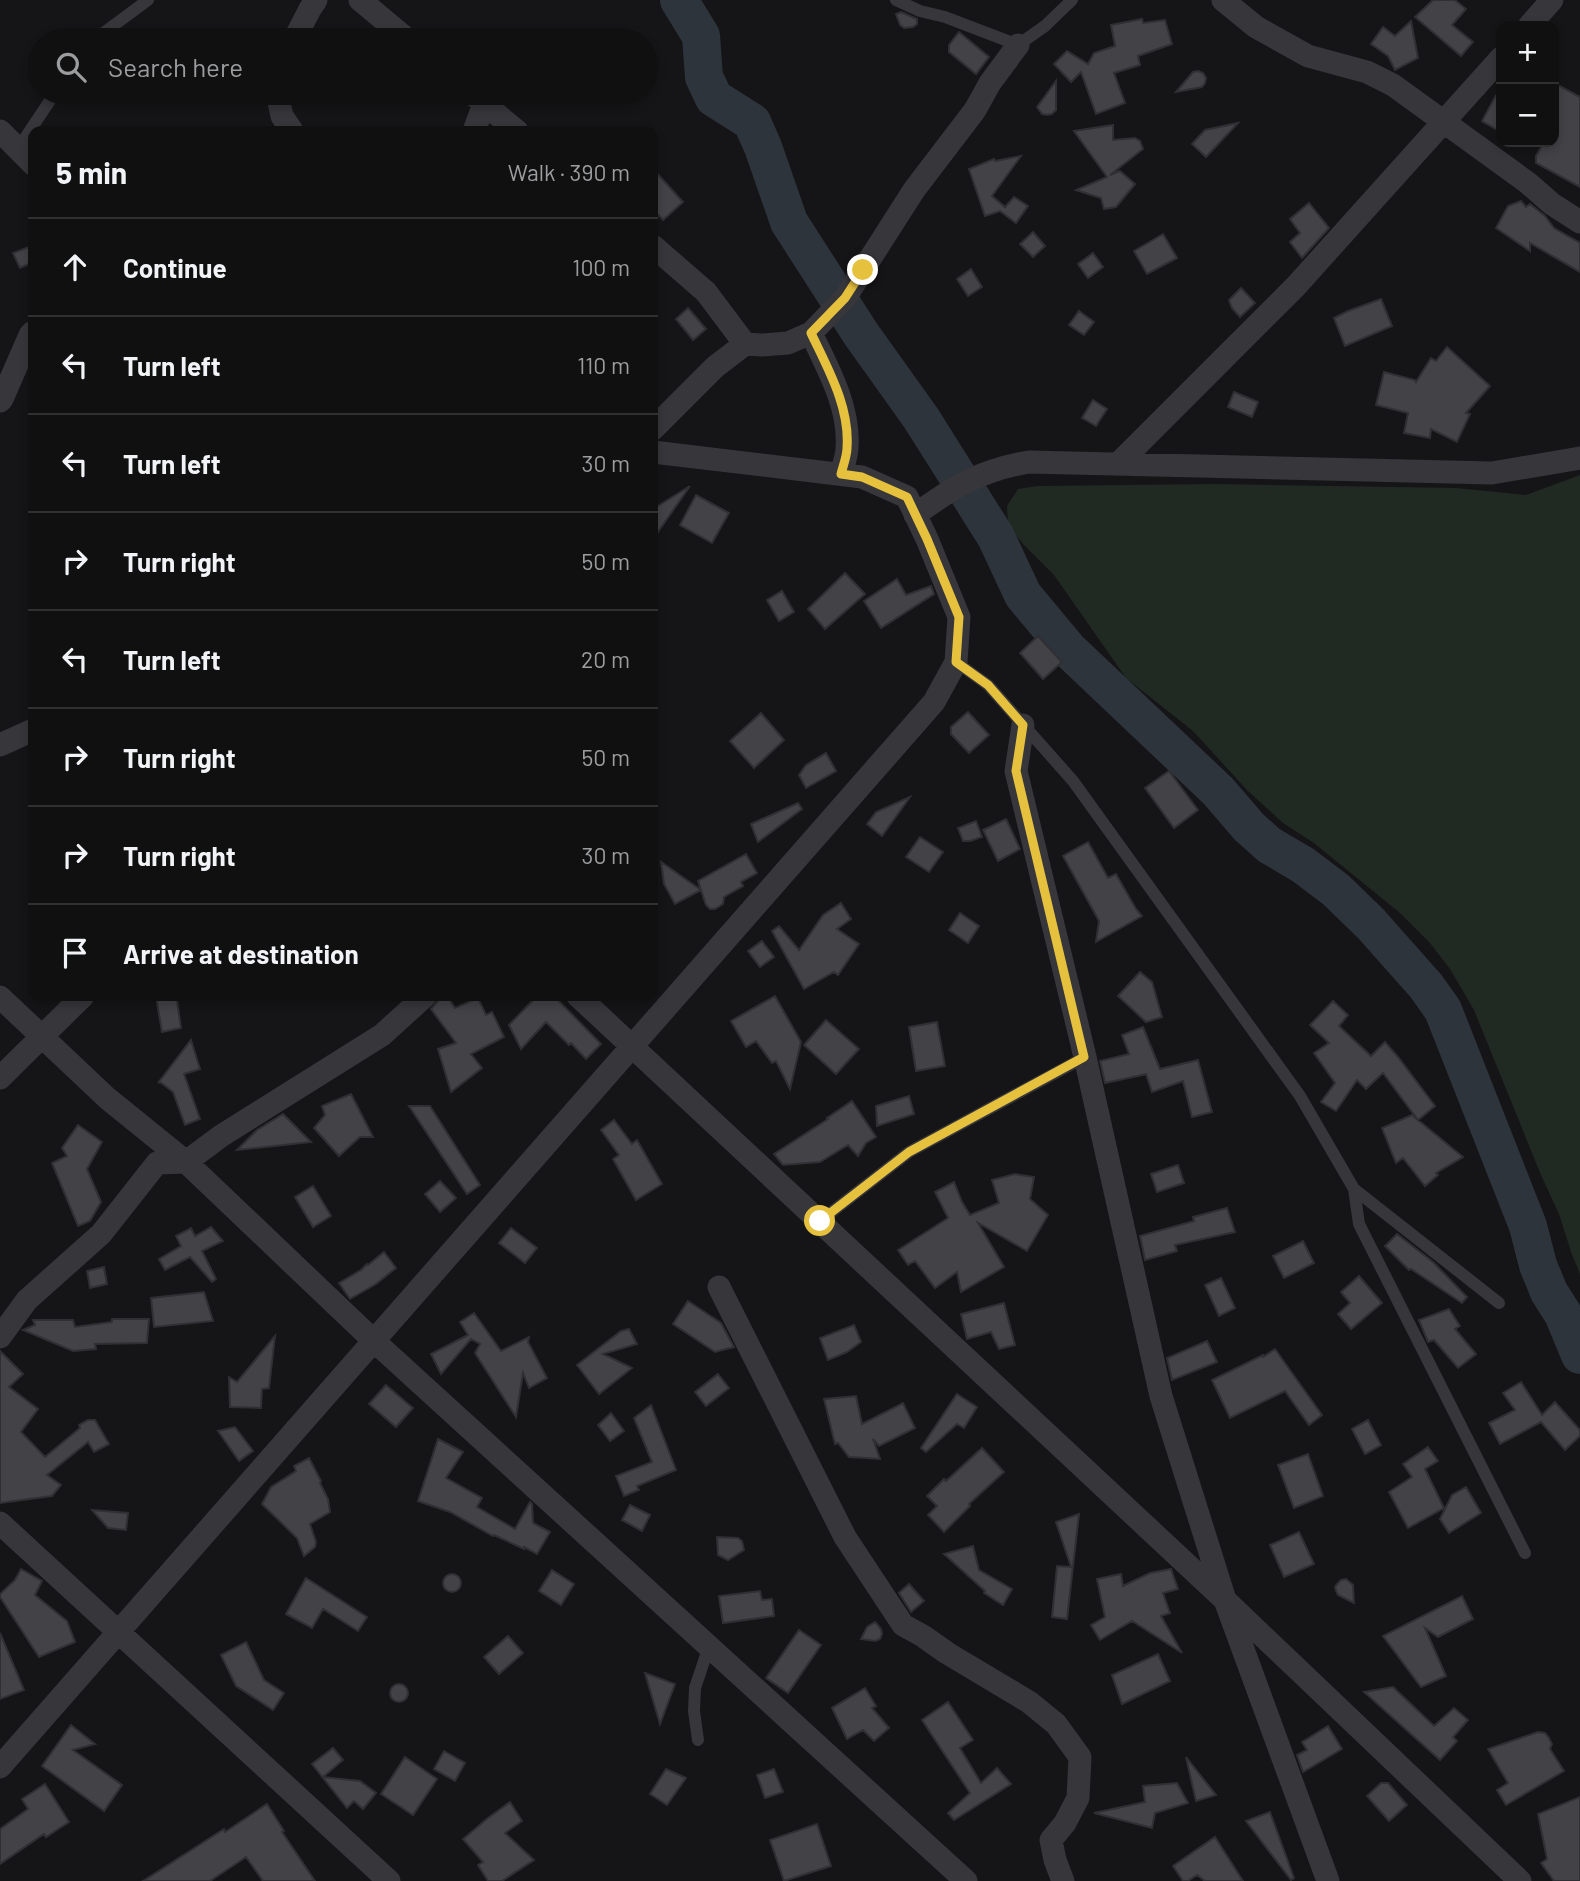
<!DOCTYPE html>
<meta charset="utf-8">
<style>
:root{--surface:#101011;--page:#1e1e1f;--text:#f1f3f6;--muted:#9c9d9f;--line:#303031}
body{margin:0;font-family:Barlow,sans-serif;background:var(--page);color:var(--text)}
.controls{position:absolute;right:21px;top:21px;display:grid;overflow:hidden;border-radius:14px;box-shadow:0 4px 10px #0003}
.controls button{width:63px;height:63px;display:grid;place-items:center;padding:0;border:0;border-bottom:2px solid var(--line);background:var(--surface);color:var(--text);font:35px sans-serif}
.stop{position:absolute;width:21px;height:21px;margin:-16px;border:5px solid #e6c13e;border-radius:50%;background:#fff}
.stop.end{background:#e6c13e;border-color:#fff;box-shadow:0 2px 7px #0008}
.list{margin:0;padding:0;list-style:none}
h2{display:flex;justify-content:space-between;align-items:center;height:91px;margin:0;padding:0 28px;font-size:30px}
h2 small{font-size:23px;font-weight:400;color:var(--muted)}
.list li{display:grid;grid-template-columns:46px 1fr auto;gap:21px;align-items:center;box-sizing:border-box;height:98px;padding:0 28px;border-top:2px solid var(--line)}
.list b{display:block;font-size:26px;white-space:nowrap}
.list em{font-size:23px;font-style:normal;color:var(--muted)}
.icon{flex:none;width:38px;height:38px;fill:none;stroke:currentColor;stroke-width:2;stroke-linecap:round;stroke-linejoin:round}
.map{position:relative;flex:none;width:1580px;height:1881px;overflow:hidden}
.search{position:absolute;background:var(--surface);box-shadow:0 4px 10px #0003;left:28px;top:28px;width:630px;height:77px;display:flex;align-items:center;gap:18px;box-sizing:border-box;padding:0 24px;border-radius:38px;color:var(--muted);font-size:26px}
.panel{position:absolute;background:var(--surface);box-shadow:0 4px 10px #0003;left:28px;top:126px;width:630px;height:875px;border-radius:14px}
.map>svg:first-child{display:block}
.green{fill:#212923}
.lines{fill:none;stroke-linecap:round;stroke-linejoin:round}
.river{stroke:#2e343c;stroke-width:38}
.building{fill:#424247;stroke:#302f33;stroke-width:2}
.service{stroke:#36363b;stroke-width:12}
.minor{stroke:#36363b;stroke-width:23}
.route{stroke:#e6c13e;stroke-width:9}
</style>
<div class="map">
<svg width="1580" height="1881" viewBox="0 0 1580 1881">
<rect width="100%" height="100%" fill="#151517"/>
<!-- green -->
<path class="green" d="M1580,475V1274L1571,1252L1559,1214L1541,1175L1474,1010L1450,969L1430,943L1400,913L1314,843L1283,823L1247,790L1193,731L1126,678L1054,575L1023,544L1008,525L1007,506L1018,489L1037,486L1216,484L1456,488L1526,495Z"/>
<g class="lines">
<!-- river -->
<path class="river" d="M679,0L701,36L704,77L714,98L752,122L763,147L789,222L861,334L921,418L996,537L1023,595L1068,649L1218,791L1249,827L1269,845L1303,865L1336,890L1371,924L1426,986L1443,1010L1528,1226L1538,1265L1549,1292L1563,1314L1580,1355"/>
</g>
<!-- building -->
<path class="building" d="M1433,0H1455L1466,9L1452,25L1473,42L1461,56L1415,17Z
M901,12L917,19V24L913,27L904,28L900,25L896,14Z
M1142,19L1143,23L1165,20L1172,44L1138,56L1140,65L1114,73L1125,103L1096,114L1081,72L1071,82L1054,64L1067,51L1088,64L1094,53L1115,46L1111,25Z
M1411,21L1418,58L1395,70L1388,56L1371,44L1383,27L1395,36Z
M959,32L989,57L976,74L949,52V45Z
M1198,71L1203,73L1206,78L1205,83L1202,87L1176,92L1193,72Z
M1056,81V110L1052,114L1047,115L1042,114L1037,107Z
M1554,83L1580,97V187L1536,163V156L1544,142H1554Z
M1501,86V132L1482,121Z
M1238,123L1206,157L1192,144L1205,130Z
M1113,125V140L1135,138L1140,141L1143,149L1110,175L1120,171L1135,184L1116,207L1104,209L1101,198L1076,190L1107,177L1074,131Z
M1021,156L992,196L1005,207L1014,197L1028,206L1016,223L1000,211L985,216L969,169L994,159L995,161Z
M653,169L683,202L663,220L653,209Z
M1521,201L1526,207L1530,204L1545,216L1554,228L1580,243V272L1530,243V251L1496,228L1508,206Z
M1309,203L1329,228L1302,258L1290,242L1300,233L1290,219Z
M1033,232L1045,246L1033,257L1020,244Z
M1163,234L1177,258L1147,274L1134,251Z
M29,247L33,256V262L20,268L13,253Z
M1093,253L1103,267L1088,278L1078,264Z
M971,269L982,287L968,296L957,279Z
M1241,288L1255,303L1240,317L1232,308L1229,300Z
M1381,299L1392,326L1345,346L1334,318L1348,311Z
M688,308L706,329L693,340L676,319Z
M1079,311L1094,322L1084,335L1069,325Z
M1447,347L1490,386L1466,413L1470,414L1457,442L1431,429L1430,438L1404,433L1408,413L1376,405L1384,372L1415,380L1416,382L1431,358L1436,361Z
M1234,392L1258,402L1252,417L1228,407Z
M1093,400L1107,409L1096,426L1082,418Z
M690,486L653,539V509Z
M696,495L729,513L712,543L680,525Z
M845,573L865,594L825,629L808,609Z
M897,579L906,595L931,586L934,594L881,628L864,601Z
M782,591L794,612L779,621L767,600Z
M1038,636L1062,662L1043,679L1020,653Z
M968,712L989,735L969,753L951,734V727Z
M761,713L784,740L754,768L730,741Z
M826,753L836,771L806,788L799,775L806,765Z
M1169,771L1198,810L1174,828L1145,788Z
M910,797L882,836L867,824L876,812Z
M798,803L802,809L758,842L751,824Z
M1006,819L1020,849L998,861L983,830Z
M976,821L982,837L970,841H963L958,828Z
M920,837L943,852L929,872L906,857Z
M1088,842L1108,878L1116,874L1136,909L1142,916L1096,942L1099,921L1063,856Z
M746,854L757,873L741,882L743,886L724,897L723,904L715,909H710L706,905L701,890L675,904L664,884L661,862L701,890L698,881Z
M841,903L851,919L837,929L859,944L838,975L834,972L804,989L772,931L779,926L799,950L823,915Z
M960,913L979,926L968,943L949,930Z
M762,941L774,957L760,967L748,951Z
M1140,972L1152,982L1162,1017L1146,1022L1118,996Z
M156,996H172L177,1001L181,1028L162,1032Z
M442,996H447L455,1008L478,998L486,1015L492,1012L504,1037L471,1054L482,1068L451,1092L438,1049L456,1043L431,1009Z
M537,996H554L601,1044L586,1059L571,1043L569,1045L546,1022L521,1049L509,1025Z
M775,996L801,1042L790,1089L776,1061L772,1063L756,1041L746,1047L731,1021Z
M1333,1001L1348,1015L1339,1026L1371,1056L1385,1042L1398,1057L1435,1106L1418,1120L1383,1073L1366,1089L1357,1080L1336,1111L1321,1102L1335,1083L1314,1053L1329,1043L1310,1025Z
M826,1020L859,1049L836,1074L804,1045Z
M937,1022L945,1066L916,1071L909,1027Z
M1143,1027L1160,1069L1198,1060L1212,1112L1192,1117L1183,1081L1152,1092L1146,1074H1147L1105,1083L1100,1061L1129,1054L1122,1035Z
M191,1040L200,1069L184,1074L200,1119L185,1125L173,1092L160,1082L158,1083Z
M351,1094L373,1137H360L339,1156L314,1128L325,1115L322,1106Z
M909,1096L914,1114L877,1126L876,1106Z
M852,1101L876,1137L866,1143L858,1156L848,1145L820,1162L783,1165L774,1154L828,1119L827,1118Z
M409,1106H430L480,1185L467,1194Z
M283,1114L311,1142L237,1150L257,1130Z
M1412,1115L1463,1157L1436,1173L1438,1175L1425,1186L1403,1158L1396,1163L1382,1128Z
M614,1120L632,1144L637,1140L662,1184L636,1200L613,1159L619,1155L601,1130Z
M78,1125L102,1142L87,1169L101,1202L90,1221L78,1226L52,1163L67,1156L62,1148Z
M1178,1165L1184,1183L1157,1192L1151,1174Z
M1015,1174L1034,1177L1030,1199L1048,1215L1027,1251L978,1223L1004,1267L961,1292L957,1272L935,1288L915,1261L908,1265L898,1250L948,1218L935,1192L954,1182L962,1202L970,1215L999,1203L992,1180Z
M440,1181L456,1198L440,1212L425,1194Z
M313,1186L331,1216L313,1227L295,1197Z
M1227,1208L1235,1232L1175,1245L1177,1251L1145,1260L1140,1236L1194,1221L1193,1217Z
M211,1227L223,1241L202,1251L216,1279L212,1282L190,1257L165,1270L159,1259L181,1246L176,1236L191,1228L195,1236Z
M511,1228L537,1248L525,1263L499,1243Z
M1397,1234L1433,1262L1467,1297L1462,1303L1411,1269L1409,1270L1385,1246Z
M1303,1241L1314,1263L1284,1278L1273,1256Z
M384,1252L396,1268L376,1284L350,1299L339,1283L361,1270L367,1264L368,1265Z
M104,1267L107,1284L90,1288L87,1271Z
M1359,1276L1382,1303L1351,1329L1338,1314L1350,1303L1341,1292Z
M1221,1278L1235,1308L1219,1316L1205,1285Z
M204,1292L213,1321L154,1327L151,1298Z
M688,1301L721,1323L734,1347L715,1352L673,1324Z
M1004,1303L1015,1345L999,1349L991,1332L967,1339L961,1314Z
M1449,1309L1460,1326L1455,1329L1476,1354L1458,1368L1434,1340L1428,1342L1419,1320Z
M474,1313L501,1351L529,1337L528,1342L547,1378L529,1388L523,1373L516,1417L475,1353L480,1344L471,1339L441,1374L431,1354L468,1335L460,1322Z
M112,1319H149L147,1343L95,1344L96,1349L73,1351L23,1330L35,1325L33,1320H73L75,1327L112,1322Z
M854,1325L861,1342L847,1352L828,1360L820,1338Z
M629,1329L637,1344L603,1354L632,1368L599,1394L577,1365L621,1331Z
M275,1336L269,1388L262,1389L261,1408L230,1407L229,1377L237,1382Z
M1207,1341L1217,1362L1172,1380L1167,1358Z
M1275,1349L1322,1415L1309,1425L1285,1391L1230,1418L1212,1380L1263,1355V1357Z
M0,1351L23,1374L9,1387L38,1409L21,1432L45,1457L80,1428L79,1425L88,1420H95L109,1444L94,1452L88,1442L47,1475L61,1485L52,1496L0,1503Z
M718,1374L729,1388L706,1406L695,1392Z
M1521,1382L1542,1415L1555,1402L1580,1430V1436L1565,1450L1541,1422L1500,1444L1489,1423L1515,1410L1503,1393Z
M386,1385L413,1408L396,1427L369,1404Z
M957,1394L977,1407L964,1428L957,1424L926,1452L921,1448Z
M856,1396L862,1424L903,1403L915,1428L879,1446L873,1439L880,1459L849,1457L838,1443L835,1444L824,1399Z
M651,1405L676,1470L637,1486L639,1490L624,1496L616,1476L652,1462L634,1418Z
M611,1413L624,1431L610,1441L598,1425Z
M1368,1420L1381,1445L1365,1454L1352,1429Z
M235,1427L253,1451L239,1461L218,1431Z
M438,1439L463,1452L446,1478L482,1498L477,1507L515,1529L530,1502L532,1504L533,1523L550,1532L537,1554L524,1547V1549L494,1535L493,1536L450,1512L418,1501Z
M1428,1447L1438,1461L1425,1469L1444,1508L1408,1528L1389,1492L1412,1477L1403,1464Z
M982,1448L1004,1472L969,1504L970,1506L944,1532L928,1515L937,1506L927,1496L944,1479L946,1481Z
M1308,1454L1323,1496L1294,1508L1278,1465Z
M309,1458L321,1481L320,1483L328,1499L330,1512L310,1524L316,1542L315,1547L304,1556L297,1538L262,1504L271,1487L296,1471L294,1466Z
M1466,1487L1481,1513L1449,1533L1440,1519L1452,1495Z
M630,1505L650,1515L642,1531L622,1520Z
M92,1510L128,1513L126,1530L108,1528Z
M1079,1514L1067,1619L1052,1617L1057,1566L1071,1567L1056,1522Z
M1299,1532L1314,1564L1284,1577L1270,1545Z
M717,1537L738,1538L742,1541L744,1550L728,1560L718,1555Z
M973,1546L979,1570L1012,1589L1003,1605L984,1593L985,1591L944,1554Z
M21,1569L42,1581L35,1595L67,1621L75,1642L39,1657L0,1597V1594L15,1580Z
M1171,1569L1178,1589L1163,1593L1170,1613L1161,1616L1182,1653L1132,1621L1100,1640L1091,1625L1105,1617L1097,1579L1121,1574L1123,1586L1150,1573Z
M552,1570L574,1584L561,1605L539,1591Z
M443 1583a9 9 0 1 1 18 0a9 9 0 1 1-18 0Z
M306,1578L367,1617L358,1631L323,1609L312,1628L286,1614Z
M1346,1579L1353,1585L1354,1603L1338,1595L1336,1591L1335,1587L1338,1583L1341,1580Z
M909,1584L924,1601L911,1612L899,1593Z
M760,1591L762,1600L772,1599L774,1616L723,1623L719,1596Z
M1462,1596L1473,1619L1438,1637L1425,1628L1446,1676L1421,1687L1383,1636Z
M875,1622L881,1629L882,1634L880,1639L875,1641L861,1639L867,1627Z
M799,1630L821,1645L788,1693L766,1678Z
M0,1633L24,1690L0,1699Z
M508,1636L523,1653L499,1674L484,1657Z
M246,1642L264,1680L284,1693L273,1710L236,1686L221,1655Z
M1158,1654L1170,1681L1122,1704L1112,1675Z
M645,1673L675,1684L660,1724Z
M390 1693a9 9 0 1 1 18 0a9 9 0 1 1-18 0Z
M1393,1687L1434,1726L1454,1708L1468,1720L1453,1737L1457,1741L1440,1760L1364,1692Z
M865,1688L876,1706L872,1708L889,1728L874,1741L863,1730L847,1739L832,1708Z
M948,1702L973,1740L960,1748L981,1783L997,1768L1011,1784L954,1820L948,1813L970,1793L922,1720Z
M71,1725L95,1744L73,1750L122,1785L104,1811L42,1766Z
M1328,1726L1342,1749L1303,1772L1297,1755L1307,1750L1302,1742Z
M1538,1732L1545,1733L1549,1738L1552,1744L1550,1749L1564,1771L1506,1805L1497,1790L1508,1783L1488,1749Z
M333,1748L343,1760L323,1777L360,1781L376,1793L363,1809L354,1801L347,1808L312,1764Z
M444,1751L465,1763L455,1781L434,1769Z
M405,1757L437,1779L413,1815L381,1794Z
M1186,1757L1216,1795L1196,1801Z
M666,1769L686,1778L667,1805L650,1794Z
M774,1769L783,1792L765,1798L757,1775Z
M1177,1783L1188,1803L1155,1813L1152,1828L1094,1813L1145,1802L1143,1786Z
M1381,1783H1388L1407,1805L1389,1821L1367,1796Z
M45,1784L69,1822L46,1837L44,1834L0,1864V1829L28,1809L22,1799Z
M1580,1797V1881H1554L1541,1863L1547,1859L1538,1814Z
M510,1802L522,1821L505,1833L534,1860L502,1881H488L478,1865L483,1862L463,1839L488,1818Z
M267,1804L284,1831L282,1832L315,1881H263L246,1857L210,1881H143L224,1829L225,1832Z
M1270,1812L1294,1878L1291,1880L1246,1821Z
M817,1824L831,1866L784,1881L770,1840Z
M1215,1837L1243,1881H1205L1197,1875L1188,1881H1183L1173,1866Z"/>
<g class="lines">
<!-- service -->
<path class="service" d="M896,0L920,11L945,17L1018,45L1045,26L1072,0
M94,40L148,0
M17,150L55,93
M956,662L988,685L1073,781L1300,1096L1354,1189L1499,1303
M1354,1189L1359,1224L1525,1553
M820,1221L909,1152L1085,1057
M698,1740L694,1711L695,1688L709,1646"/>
<!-- minor -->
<path class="minor" d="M360,0L408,40
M1223,0L1256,27L1308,56L1367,72L1393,85L1528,183L1552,204L1580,222
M1529,26L1552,0
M294,40L310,9L316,0
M277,93L282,116L292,131
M471,93L517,131
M0,131L33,164
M474,131L484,104
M653,246L706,292L745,344
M811,333C828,369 850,407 847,448C847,456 843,466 841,474
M0,401L2,399L30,335L33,332
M653,429L715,367L745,344L762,345L788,343L811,333L845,298L914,190L975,110L990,83L1018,45
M1118,464L1296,286L1501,58
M915,515C953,487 981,470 1029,462L1492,473L1580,458
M1023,725L1016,771L1085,1057L1161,1396L1225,1600L1328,1881
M0,745L33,730
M578,996L1225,1600L1520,1881
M0,997L107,1098L186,1162L374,1341L966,1881
M0,1078L83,996
M719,1287L845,1537L903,1625L923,1636L947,1653L1029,1702L1056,1724L1080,1757L1078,1798L1065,1823L1051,1840L1055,1860L1063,1881
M0,1337L27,1300L101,1234L157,1163L186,1162L221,1136L382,1035L425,996
M0,1523L389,1881
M0,1767L934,702L956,662L959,617L927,539L907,497L862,477L653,452"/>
</g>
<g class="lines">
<!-- route -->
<path class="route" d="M820,1221L909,1152L1084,1057L1016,771L1023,725L988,685L956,662L959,617L927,539L907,497L862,477L841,474C843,466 847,456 847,448C850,407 828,369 811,333L845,298L863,270"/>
</g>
</svg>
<div class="controls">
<button>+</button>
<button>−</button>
</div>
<div class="stop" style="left:820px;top:1221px"></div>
<div class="stop end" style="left:863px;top:270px"></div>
<div class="search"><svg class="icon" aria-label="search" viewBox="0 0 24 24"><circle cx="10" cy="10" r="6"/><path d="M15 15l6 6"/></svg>Search here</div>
<section class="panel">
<h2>5 min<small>Walk · 390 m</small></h2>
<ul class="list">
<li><svg class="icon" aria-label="ahead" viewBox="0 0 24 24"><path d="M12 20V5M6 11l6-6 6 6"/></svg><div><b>Continue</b></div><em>100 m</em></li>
<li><svg class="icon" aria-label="left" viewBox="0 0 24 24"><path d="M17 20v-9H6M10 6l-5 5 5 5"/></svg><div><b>Turn left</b></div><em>110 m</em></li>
<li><svg class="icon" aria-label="left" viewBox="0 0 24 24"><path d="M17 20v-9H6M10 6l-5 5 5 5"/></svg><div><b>Turn left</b></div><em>30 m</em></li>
<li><svg class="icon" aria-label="right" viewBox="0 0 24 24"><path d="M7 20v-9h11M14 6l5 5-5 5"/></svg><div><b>Turn right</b></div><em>50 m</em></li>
<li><svg class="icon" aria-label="left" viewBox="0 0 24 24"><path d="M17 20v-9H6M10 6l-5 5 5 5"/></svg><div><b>Turn left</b></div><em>20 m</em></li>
<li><svg class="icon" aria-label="right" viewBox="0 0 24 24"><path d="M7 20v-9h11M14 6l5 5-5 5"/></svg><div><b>Turn right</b></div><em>50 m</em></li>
<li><svg class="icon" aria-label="right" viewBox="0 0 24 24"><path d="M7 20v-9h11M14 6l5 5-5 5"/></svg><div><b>Turn right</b></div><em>30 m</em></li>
<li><svg class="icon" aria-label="arrive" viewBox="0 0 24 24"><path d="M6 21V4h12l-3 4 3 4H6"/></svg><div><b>Arrive at destination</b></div></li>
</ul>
</section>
</div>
